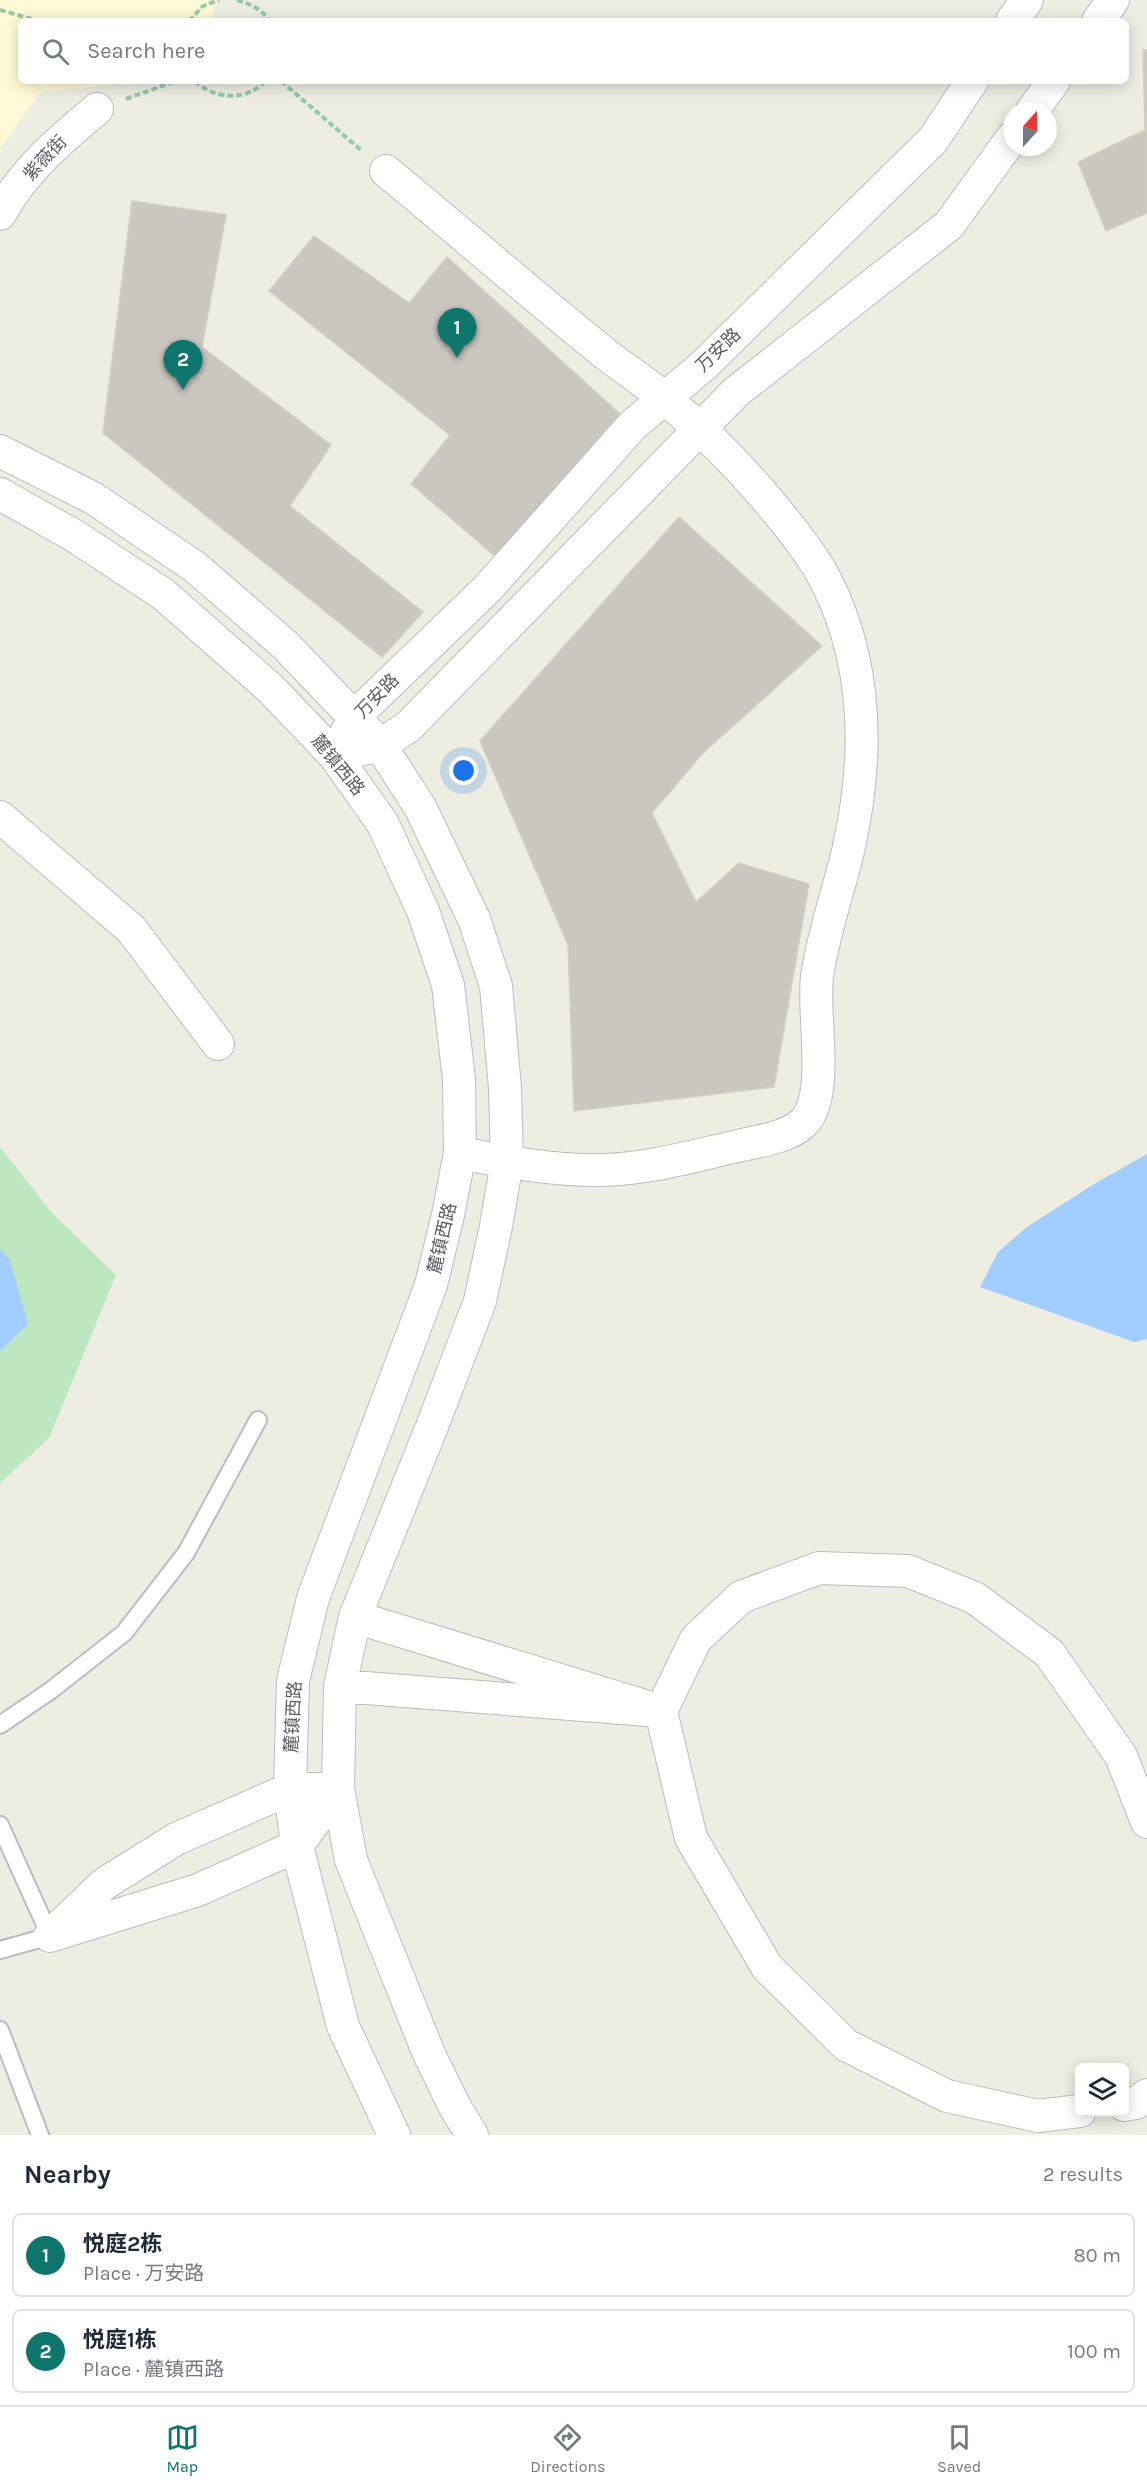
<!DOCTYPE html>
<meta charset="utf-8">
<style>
:root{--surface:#fff;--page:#f2f2f3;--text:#1f2937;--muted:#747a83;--line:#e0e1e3;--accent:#0f766e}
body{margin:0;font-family:Karla,"Noto Sans SC",sans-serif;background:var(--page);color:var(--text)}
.controls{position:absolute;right:18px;bottom:18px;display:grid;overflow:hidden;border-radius:9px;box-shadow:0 3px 15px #0003}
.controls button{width:54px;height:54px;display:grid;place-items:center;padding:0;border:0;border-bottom:2px solid var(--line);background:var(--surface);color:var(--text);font:30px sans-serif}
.compass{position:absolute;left:1003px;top:102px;width:54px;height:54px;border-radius:50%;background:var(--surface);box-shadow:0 3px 15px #0003;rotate:21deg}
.you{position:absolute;left:464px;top:771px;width:21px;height:21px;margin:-15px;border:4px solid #fff;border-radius:50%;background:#1a73e8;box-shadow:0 0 0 9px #1a73e833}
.badge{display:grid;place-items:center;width:39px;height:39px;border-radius:50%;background:var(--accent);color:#fff;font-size:20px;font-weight:700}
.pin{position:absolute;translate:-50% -50px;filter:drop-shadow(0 2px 3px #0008)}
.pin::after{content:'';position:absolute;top:32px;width:21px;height:18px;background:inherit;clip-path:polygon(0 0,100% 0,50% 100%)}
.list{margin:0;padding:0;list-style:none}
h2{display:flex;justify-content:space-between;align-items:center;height:78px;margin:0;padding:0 24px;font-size:26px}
h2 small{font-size:20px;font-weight:400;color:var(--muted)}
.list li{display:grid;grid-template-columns:39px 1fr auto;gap:18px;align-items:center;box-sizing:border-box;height:84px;margin:0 12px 12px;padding:0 12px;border:2px solid var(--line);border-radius:9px}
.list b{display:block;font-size:22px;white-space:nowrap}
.list p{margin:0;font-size:20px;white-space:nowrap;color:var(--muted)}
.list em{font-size:20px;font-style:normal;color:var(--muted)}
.icon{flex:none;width:33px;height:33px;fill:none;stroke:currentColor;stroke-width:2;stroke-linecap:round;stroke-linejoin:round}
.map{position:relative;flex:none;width:1147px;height:2135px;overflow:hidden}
.search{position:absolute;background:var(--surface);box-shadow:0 3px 15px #0003;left:18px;right:18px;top:18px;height:66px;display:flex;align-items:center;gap:15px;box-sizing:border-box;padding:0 21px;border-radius:9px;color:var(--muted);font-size:22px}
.sheet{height:270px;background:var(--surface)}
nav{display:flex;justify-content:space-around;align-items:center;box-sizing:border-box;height:84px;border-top:2px solid var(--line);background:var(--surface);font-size:16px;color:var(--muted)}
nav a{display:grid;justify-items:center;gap:3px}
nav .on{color:var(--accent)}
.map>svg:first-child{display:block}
.commercial{fill:#fff9d6}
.green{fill:#bde7c1}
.water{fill:#a1ceff}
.building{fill:#c9c7bf;stroke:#d3cfc0;stroke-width:1.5}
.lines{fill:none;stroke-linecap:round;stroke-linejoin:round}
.service-casing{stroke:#babcc2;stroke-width:20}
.minor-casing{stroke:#babcc2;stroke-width:34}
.path{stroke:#95c9a9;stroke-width:4;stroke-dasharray:6 3;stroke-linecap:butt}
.service{stroke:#fff;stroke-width:16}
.minor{stroke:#fff;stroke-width:32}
.labels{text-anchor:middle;stroke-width:5;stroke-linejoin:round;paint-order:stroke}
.street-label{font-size:18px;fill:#5a5e64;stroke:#fff}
</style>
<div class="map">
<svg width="1147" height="2135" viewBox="0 0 1147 2135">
<rect width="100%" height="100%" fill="#eeede2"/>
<!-- commercial -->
<path class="commercial" d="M0,0H218L210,21H21V81H144L40,92L0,149Z"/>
<!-- green -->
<path class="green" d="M0,1147L52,1213L116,1275L49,1438L0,1483Z"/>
<!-- water -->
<path class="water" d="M1147,1154V1339L1134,1342L980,1287L998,1252L1027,1227L1094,1184Z
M0,1249L10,1260L28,1324L0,1351Z"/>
<!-- building -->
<path class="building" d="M1143,50H1147V213L1106,231L1078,162L1145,130Z
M132,201L226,215L202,347L331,445L290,506L423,612L382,657L103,433Z
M314,236L409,303L447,257L620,414L496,557L411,484L450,435L269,291Z
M679,517L822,646L703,753L652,813L696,902L739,863L809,884L774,1087L574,1111L568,945L480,741Z"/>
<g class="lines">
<defs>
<path id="service" d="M0,1725L50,1691L124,1633L186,1553L258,1420
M0,1825L50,1936L0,1950
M0,2030L40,2135"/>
<path id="minor" d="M1012,21L1027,0
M1098,21L1113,0
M1032,111L1054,81
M386,171C460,232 533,296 608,356C628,371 649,385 669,402C710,436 747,474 780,515C796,535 812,555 824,577C869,663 869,759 848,851C838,893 823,934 817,977C812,1016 831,1099 802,1124C786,1138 758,1141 738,1146C693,1156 649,1169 603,1170C555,1171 507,1162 460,1153
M0,214C23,171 60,140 97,109
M0,451L93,498L195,567L285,645L354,717L380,745L420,807L474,919L496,986L505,1088L507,1162L496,1226L480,1301L433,1424L355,1617L340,1686L338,1789L351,1860L429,2054L455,2107L472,2135
M0,494L73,535L163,594L271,689L335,756L383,824L423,911L448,985L459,1079L460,1153L448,1215L431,1285L313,1598L293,1681L290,1789L297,1846L343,2026L394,2135
M346,734L354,717L488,588L633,425L704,365L933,140L972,81
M359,750L380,745L408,727L736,392L949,225L1012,138
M0,817L131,929L218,1044
M340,1686L661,1711L355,1617
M290,1789H338L297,1846L198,1890L50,1936L104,1884L176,1839Z
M1124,2105L1136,2103L1147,2095
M1080,2111L1038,2116L947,2096L846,2045L767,1967L691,1838L661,1711L696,1639L741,1597L819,1568L908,1571L975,1598L1049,1653L1121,1756L1147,1822"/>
</defs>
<!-- service casing -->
<use href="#service" class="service-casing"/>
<!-- minor casing -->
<use href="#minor" class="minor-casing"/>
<!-- path -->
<path class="path" d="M237,0C251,4 261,9 270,21
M0,10L39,21
M189,21L203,6L219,0
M195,81C213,99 247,102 265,81
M281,81L362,151
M126,99L176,81"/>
<!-- service -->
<use href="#service" class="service"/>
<!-- minor -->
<use href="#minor" class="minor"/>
</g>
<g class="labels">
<!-- street labels -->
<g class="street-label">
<text transform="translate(45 158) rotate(-47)" y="6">紫薇街</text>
<text transform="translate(718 350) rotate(-44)" y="6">万安路</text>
<text transform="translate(377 696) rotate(-46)" y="6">万安路</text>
<text transform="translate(338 765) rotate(51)" y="6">麓镇西路</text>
<text transform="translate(442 1238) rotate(-77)" y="6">麓镇西路</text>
<text transform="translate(293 1717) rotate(-87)" y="6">麓镇西路</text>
</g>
</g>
</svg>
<div class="controls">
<button><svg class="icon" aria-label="layers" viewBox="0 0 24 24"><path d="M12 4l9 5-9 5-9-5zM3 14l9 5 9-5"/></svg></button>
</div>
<svg class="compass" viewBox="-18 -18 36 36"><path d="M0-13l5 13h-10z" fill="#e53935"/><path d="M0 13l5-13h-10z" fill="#747a83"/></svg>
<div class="you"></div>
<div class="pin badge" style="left:457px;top:358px">1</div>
<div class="pin badge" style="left:183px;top:390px">2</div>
<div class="search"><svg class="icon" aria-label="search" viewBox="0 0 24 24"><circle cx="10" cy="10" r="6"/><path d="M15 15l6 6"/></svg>Search here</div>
</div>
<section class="sheet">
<h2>Nearby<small>2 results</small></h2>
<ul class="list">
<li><span class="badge">1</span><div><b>悦庭2栋</b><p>Place · 万安路</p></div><em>80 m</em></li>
<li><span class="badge">2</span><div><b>悦庭1栋</b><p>Place · 麓镇西路</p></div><em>100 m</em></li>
</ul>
</section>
<nav>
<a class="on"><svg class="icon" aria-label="map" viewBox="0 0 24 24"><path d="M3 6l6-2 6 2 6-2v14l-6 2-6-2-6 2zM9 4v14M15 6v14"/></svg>Map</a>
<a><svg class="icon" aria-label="directions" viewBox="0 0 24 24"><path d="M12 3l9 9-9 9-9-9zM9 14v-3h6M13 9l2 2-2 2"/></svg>Directions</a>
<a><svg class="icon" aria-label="saved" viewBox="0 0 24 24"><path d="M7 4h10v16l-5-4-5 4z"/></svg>Saved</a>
</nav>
